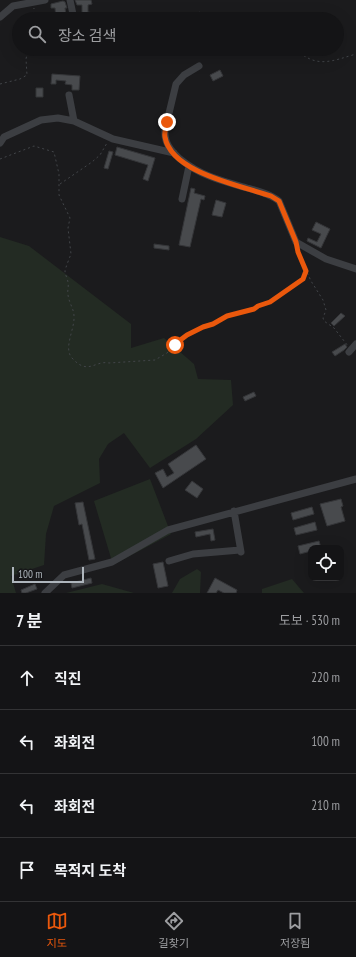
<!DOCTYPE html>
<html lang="ko">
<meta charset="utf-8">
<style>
:root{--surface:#141416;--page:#212123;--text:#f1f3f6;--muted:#9d9ea1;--line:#333335;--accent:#ea580c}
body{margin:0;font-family:"PT Sans Narrow","Noto Sans KR",sans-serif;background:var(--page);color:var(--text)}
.controls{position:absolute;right:12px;bottom:12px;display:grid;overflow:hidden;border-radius:8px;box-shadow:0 4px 16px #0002}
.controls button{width:36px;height:36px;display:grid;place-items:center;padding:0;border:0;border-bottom:1px solid var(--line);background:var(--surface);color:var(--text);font:20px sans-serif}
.scale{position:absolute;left:12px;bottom:10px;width:72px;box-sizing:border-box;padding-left:4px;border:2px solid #aeb5bc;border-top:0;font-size:11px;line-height:14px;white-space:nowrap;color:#aeb5bc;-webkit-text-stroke:3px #161618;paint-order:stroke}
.stop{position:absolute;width:12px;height:12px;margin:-9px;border:3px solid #ea580c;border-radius:50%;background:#fff}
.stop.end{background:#ea580c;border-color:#fff;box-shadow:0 1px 4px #0008}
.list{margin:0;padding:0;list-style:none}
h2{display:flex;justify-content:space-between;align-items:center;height:52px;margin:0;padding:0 16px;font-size:17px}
h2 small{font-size:13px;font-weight:400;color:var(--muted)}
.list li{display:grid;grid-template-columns:26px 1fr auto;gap:12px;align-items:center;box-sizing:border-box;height:64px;padding:0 16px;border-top:1px solid var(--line)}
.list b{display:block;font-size:15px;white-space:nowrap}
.list em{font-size:13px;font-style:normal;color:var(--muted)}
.icon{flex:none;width:22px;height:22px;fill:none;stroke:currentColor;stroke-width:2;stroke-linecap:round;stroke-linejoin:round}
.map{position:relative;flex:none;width:356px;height:593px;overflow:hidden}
.search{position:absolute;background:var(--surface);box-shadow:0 4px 16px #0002;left:12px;right:12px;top:12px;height:44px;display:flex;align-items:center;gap:10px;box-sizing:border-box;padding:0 14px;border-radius:22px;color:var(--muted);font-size:15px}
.sheet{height:308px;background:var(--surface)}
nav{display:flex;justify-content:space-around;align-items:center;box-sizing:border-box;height:56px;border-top:1px solid var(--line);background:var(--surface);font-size:11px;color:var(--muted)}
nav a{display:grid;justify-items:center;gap:2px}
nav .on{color:var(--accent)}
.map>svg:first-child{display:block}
.green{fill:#232b23}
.building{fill:#484a4d;stroke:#353639}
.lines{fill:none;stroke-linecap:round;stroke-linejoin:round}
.path{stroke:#424549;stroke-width:1;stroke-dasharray:2 3;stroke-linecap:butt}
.minor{stroke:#3c3e42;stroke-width:7}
.route{stroke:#ea580c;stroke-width:5}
</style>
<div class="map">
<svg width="356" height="593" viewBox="0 0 356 593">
<rect width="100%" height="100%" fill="#1b1b1d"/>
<!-- green -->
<path class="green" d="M0,237L29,246L131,324V348L164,338L194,364L198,379L231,380L233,405L196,439L150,468L124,433L108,444L99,459L100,483L54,506L46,534L44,565L11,576L16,593H0Z
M150,479L171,534L113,565L94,501Z
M197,569L201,572L200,593H172L180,579Z
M292,579L304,593H262V589Z
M102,584L134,593H66Z"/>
<!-- building -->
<path class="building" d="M75,0H91L92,4L88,5V12L94,13V17L91,19H79L78,14L82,13V5H77Z
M63,1L65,2L67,8H65L66,15H68L69,19H56L55,8H51V4Z
M200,12L202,15L193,19H183Z
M220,70L223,76L213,81L210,75Z
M52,74L80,76L79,90H72V85L65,84L66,81L56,80V84H51Z
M36,88H43V97H36Z
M117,147L155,158L148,181L143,179L148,165L115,155Z
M109,151L113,152L108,169L104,168Z
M191,188L195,189L194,193L205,196L204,200L201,199L190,247L179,245Z
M216,200L226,203L222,217L212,215Z
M316,222L330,229L321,248L307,241L308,238L317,242L321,234L312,230Z
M154,244L169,246V250L154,248Z
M341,313L345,316L334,326L331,323Z
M345,344L347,347L344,350L335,356L332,352Z
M254,392L256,396L245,401L243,397Z
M196,445L206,459L163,488L155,473L163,469L167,477L174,473L168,464Z
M192,481L203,489L197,498L185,490Z
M341,499L343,506L341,507L345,521L327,526L320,504Z
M83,502L95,559L89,560L82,524L79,525L75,503Z
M312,507L314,514L293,520L291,513Z
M315,522L317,530L296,535L294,528Z
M213,529L215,540L211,541L210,534L196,537L195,532Z
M319,541L321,548H311V551L300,554L298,546Z
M163,562L168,586L158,588L153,564Z
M91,578L92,583L72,588L71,583Z
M215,578L237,590L236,593H224L218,590L216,593H207Z
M35,584L37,589L26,593H22L21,590Z"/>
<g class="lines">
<!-- path -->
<path class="path" d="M33,19L34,8
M296,49C316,69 332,61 356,54
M222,50L226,49
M0,84L20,79L27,75L26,59L28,49
M0,159L34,146L54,152L59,174V195L70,218L68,228L71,254C71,254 65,269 65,271C65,275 68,279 68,283C69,287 67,291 68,295C69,303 74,309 74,316C75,329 63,348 72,358C88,376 95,360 109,363L155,360L167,353L182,338L203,327L213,324L227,316L254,309L258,306L271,302L303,279L306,271
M60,184L92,162L100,155L107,143
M297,250L311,281L323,300L326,310L323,318L324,321L334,328L348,346"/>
<!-- minor -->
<path class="minor" d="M70,0L74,19
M0,17L13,6L45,0
M199,66L184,75L176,84L165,130C164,143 171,151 180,159C201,176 222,181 247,188C258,191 270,194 279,201L296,242L326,259L356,269
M69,95L74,121
M0,143L4,137L41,120L58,118L74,121L113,139L174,153
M182,199L189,166
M349,352L356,344
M234,511L241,552
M169,561L193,554L240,550
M45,593L64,575L112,562L168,530L356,479"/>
</g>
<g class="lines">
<!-- route -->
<path class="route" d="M167,122C166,126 164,132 165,137C171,173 242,186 271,196L279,201L296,242L298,252L306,271L303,279L270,302L258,306L254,309L227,316L213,324L203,327L187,335L179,341L175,345"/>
</g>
</svg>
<div class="controls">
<button><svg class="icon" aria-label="locate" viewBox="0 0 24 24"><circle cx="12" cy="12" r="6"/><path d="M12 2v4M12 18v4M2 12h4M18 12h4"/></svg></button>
</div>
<div class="scale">100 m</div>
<div class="stop" style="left:175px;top:345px"></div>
<div class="stop end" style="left:167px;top:122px"></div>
<div class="search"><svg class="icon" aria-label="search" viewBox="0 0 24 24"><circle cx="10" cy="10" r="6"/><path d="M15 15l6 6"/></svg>장소 검색</div>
</div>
<section class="sheet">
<h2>7 분<small>도보 · 530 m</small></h2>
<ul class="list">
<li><svg class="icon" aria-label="ahead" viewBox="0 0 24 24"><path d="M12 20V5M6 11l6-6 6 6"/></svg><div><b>직진</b></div><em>220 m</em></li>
<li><svg class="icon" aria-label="left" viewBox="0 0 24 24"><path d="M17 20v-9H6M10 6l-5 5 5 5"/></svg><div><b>좌회전</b></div><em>100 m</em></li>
<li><svg class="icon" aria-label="left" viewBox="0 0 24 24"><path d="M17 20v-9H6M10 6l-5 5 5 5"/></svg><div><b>좌회전</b></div><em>210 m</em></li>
<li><svg class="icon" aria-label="arrive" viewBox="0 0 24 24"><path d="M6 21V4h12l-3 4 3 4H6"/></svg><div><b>목적지 도착</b></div></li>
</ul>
</section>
<nav>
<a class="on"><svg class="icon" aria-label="map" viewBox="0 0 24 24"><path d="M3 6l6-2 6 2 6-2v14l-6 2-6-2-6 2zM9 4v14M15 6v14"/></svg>지도</a>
<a><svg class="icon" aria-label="directions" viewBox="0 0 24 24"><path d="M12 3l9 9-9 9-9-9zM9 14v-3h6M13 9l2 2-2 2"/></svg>길찾기</a>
<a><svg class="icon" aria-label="saved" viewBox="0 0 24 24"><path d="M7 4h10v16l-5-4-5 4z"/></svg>저장됨</a>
</nav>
